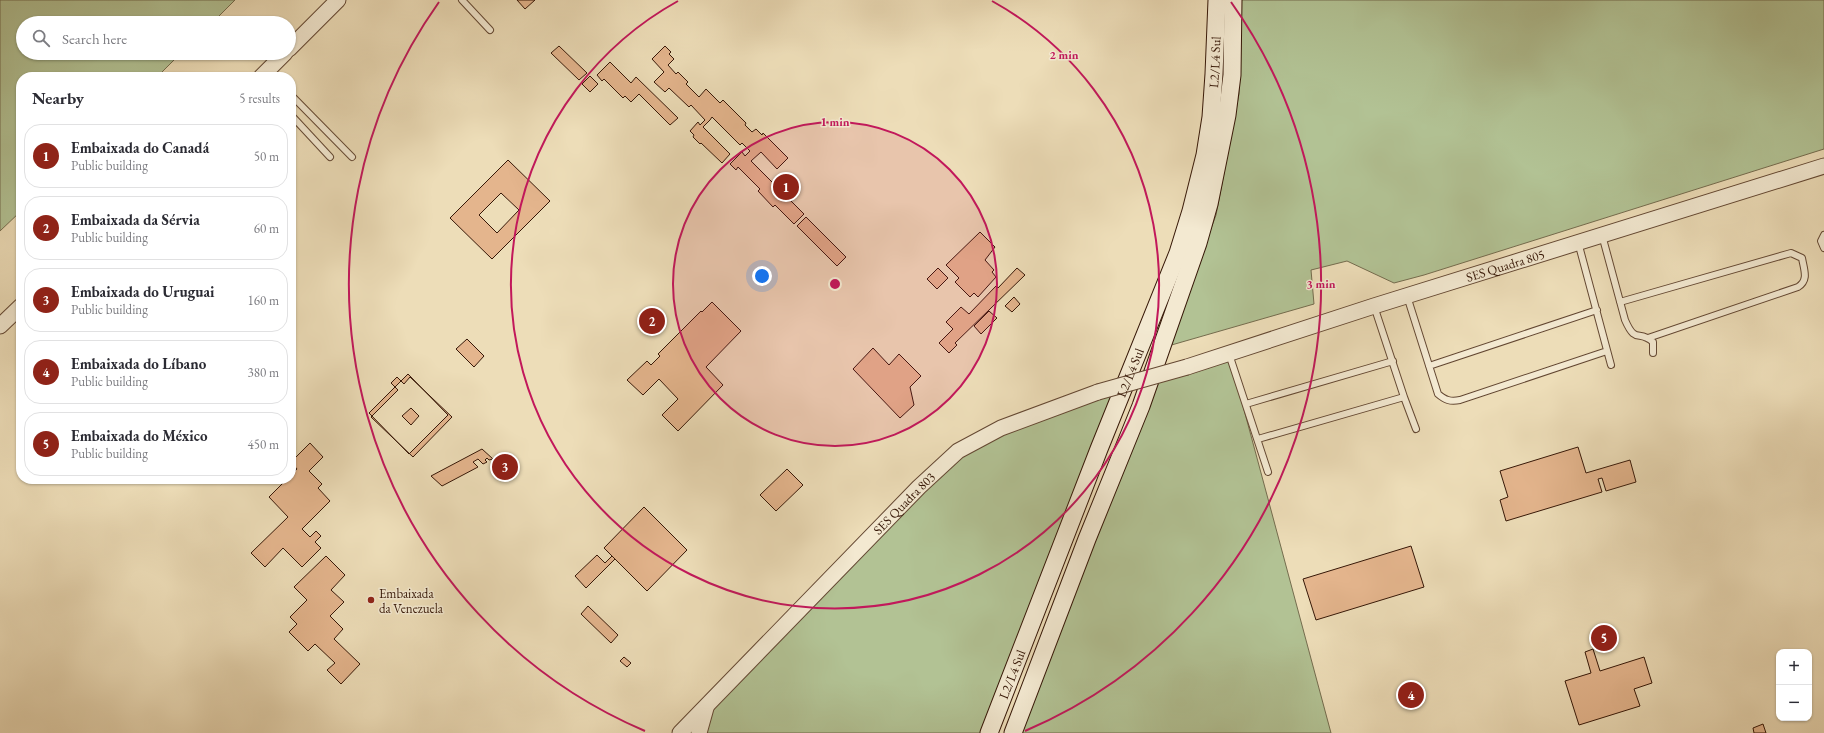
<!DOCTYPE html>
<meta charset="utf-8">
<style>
:root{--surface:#fff;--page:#f7f7f7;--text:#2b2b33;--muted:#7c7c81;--line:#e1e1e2;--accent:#8f2418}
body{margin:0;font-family:"EB Garamond",serif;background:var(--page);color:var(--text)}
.controls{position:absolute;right:12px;bottom:12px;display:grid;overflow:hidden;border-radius:8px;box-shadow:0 1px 3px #0004}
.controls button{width:36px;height:36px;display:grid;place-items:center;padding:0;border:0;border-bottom:1px solid var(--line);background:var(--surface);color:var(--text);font:20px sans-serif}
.you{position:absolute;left:762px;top:276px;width:14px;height:14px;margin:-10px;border:3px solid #fff;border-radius:50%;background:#1a73e8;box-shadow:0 0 0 6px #1a73e833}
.badge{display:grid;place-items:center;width:26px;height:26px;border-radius:50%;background:var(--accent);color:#fff;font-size:13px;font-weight:700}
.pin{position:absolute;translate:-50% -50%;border:2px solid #fff;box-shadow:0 1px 4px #0006}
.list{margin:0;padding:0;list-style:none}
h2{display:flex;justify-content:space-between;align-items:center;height:52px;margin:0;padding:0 16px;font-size:17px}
h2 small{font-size:13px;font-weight:400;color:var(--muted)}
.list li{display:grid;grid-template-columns:26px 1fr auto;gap:12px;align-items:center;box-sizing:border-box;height:64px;margin:0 8px 8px;padding:0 8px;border:1px solid var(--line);border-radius:16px}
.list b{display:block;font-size:15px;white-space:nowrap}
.list p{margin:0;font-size:13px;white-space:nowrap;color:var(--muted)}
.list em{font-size:13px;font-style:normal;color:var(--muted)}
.icon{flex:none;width:22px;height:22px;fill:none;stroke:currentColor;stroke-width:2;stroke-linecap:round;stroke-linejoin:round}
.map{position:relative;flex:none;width:1824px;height:733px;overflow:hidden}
.search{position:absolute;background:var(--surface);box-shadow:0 1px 3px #0004;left:16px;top:16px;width:280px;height:44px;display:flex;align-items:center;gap:10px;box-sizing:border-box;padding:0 14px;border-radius:22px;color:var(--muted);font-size:15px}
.panel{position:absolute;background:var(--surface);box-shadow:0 1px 3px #0004;left:16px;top:72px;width:280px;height:412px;border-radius:16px}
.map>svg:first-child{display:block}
.green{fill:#b2c294;stroke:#746c4e}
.building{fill:#e4b58d;stroke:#361707;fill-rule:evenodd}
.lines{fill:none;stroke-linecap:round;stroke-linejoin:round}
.service-casing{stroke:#644833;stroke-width:8}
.tertiary-casing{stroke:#644833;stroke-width:17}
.secondary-casing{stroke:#361707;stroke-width:19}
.service{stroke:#f3e9d1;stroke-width:6}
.tertiary{stroke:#f3e9d1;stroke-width:15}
.secondary{stroke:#f3e9d1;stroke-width:17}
.tertiary-bridge-casing{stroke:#644833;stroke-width:17;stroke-linecap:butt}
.tertiary-bridge{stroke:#f3e9d1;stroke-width:15}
.ring{fill:none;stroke:#c2185b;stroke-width:2}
.poi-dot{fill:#8f2418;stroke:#f3e9d1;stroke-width:1.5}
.labels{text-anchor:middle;stroke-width:3;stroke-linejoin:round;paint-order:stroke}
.street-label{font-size:13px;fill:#361707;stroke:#f3e9d1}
.poi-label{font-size:13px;fill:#361707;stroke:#f3e9d1;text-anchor:start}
.centre{fill:#c2185b;stroke:#f3e9d1;stroke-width:2}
.ring-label{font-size:12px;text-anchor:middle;font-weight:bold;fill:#c2185b;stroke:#f3e9d1;stroke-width:3;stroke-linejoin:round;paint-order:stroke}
</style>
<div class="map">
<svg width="1824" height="733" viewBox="0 0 1824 733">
<rect width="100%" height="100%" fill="#edddb8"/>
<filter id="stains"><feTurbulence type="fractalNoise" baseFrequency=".005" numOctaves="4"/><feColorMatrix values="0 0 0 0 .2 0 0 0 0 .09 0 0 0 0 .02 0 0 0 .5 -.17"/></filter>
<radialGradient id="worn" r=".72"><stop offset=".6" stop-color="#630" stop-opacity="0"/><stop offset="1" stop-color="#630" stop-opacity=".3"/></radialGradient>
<!-- green -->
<path class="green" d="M0,0H235L212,23H23V53H181L157,77H21V211L0,231Z
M1241,0H1824V149L1424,275L1394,283L1347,261L1311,270L1314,304L1168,346L1216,215L1239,94Z
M1229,354L1331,733H1013L1149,382Z
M1098,392L1120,397L990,733H701L707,705L958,451Z"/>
<!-- building -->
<path class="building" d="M517,0H535L525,9Z
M559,46L587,73L579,80L551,53Z
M665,46L671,52L669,54L674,59L668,65L676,74L678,72L688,82L686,84L699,97L706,89L720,103L723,100L746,123L745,125L752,132L756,129L762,135L763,133L788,158L777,169L761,152L751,161L804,214L794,224L775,205L773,207L758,191L760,189L738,167L736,170L730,164L742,152L745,156L750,151L742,143L740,145L712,117L710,120L703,127L730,154L722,163L701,143L700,144L693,137L694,135L690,131L698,122L700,125L705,120L691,105L689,107L669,88L665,92L654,82L664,72L652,59Z
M610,62L631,83L636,77L678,118L670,125L639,94L631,102L625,96L623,98L604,79L602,81L597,75Z
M590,76L598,84L590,92L582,84Z
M508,160L550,201L492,259L450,218ZM501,193L519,210L497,233L479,215Z
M806,217L846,257L837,266L797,226Z
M980,232L995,247L985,260L994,270L992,272L996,277L978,297L974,293L970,297L955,282L959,278L946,265Z
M938,268L948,278L937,289L927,279Z
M1017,268L1025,275L955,343L957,345L949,353L939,343L953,329L946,322L961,307L969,314L996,286L998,288Z
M1014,297L1020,304L1012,312L1005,306Z
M712,302L741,331L706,367L723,385L678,431L662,415L678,399L659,379L643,395L627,380L647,361L651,365L660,356L658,354L701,311L702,312Z
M989,311L997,318L981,334L974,326Z
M467,339L484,356L474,367L456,349Z
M873,348L889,365L899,354L921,376L910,387L914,405L900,418L853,369Z
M408,374L448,415L409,454L369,413ZM411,408L419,416L411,425L402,416Z
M397,377L404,384L410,377L452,417L413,457L371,417L398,390L391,383Z
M310,443L323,457L309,471L322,484L318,488L330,501L302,529L310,537L316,531L321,536L315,542L321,548L302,567L283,548L265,567L251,553L288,517L269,497L287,479H291V475L297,469L291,462Z
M1578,447L1586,473L1630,460L1636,482L1606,491L1602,478L1598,479L1602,492L1506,521L1500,500L1508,497L1500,471Z
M482,449L493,459L489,460L487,458L485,460L487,462L483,464L478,459L473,462L478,467L442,486L431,476Z
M787,469L803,485L776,511L760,495Z
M644,507L687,550L647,591L604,548Z
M1411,546L1424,587L1316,620L1303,579Z
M597,555L605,563L612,556L615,559L586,588L575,576Z
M326,556L345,575L331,590L344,602L330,616L343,629L334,639L360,664L341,684L327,670L335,663L315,644L308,651L289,632L297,624L290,617L307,600L294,587Z
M588,606L618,635L611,643L581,614Z
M1593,649L1600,671L1644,657L1652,683L1634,689L1640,706L1579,725L1565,681L1591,673L1585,652Z
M624,657L631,663L627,667L620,661Z
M1763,724L1766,733H1754L1753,728Z"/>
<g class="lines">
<defs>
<path id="service" d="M462,0L490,30
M291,95L352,157
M291,115L330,157
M1602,235L1625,320C1636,345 1638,329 1653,342V353
M1824,235L1821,241L1824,248
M1578,242L1611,365
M1407,296L1438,394C1445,400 1450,402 1460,400L1607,351
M1620,302L1791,253L1802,258C1804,270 1809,280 1798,287L1648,338
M1229,354L1268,472
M1429,366L1597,310
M1404,397L1416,429
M1246,404L1393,361
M1258,439L1404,397L1374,306"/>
<g id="tertiary">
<path d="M289,49L338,0"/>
<path d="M261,77L285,53"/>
<path d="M0,326L21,306"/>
<path id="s1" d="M1187,367L1374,306L1824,166"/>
<path id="s2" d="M680,733L919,487L958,451L1001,428L1098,392"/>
<path d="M699,733L706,708"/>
</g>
<g id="secondary">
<path id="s3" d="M989,733L1099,449L1178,253L1191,211L1205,155L1211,117L1214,74L1217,0"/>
<path d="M1013,733L1087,539L1141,406L1198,243L1209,204L1227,115L1232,75L1233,0"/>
</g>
</defs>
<!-- service casing -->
<use href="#service" class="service-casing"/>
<!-- tertiary casing -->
<use href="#tertiary" class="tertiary-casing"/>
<!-- secondary casing -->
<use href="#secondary" class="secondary-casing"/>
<!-- service -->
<use href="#service" class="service"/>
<!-- tertiary -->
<use href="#tertiary" class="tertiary"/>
<!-- secondary -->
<use href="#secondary" class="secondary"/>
<defs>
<path id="tertiary-bridge" d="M1098,392L1187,367"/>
</defs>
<!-- tertiary-bridge casing -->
<use href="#tertiary-bridge" class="tertiary-bridge-casing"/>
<!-- tertiary-bridge -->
<use href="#tertiary-bridge" class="tertiary-bridge"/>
</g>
<!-- distance rings -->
<circle cx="835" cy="284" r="162" fill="#c2185b" fill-opacity=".12"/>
<g class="ring">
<circle cx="835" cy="284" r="162"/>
<path d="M992 1A324 324 0 1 1 678 1"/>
<path d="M645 731A486 486 0 0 1 439 2M1231 2A486 486 0 0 1 1025 731"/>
</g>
<!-- markers -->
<circle class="poi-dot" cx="371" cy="600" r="4"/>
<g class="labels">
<!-- street labels -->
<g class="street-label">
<text dy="5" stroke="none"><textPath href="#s3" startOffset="711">L2/L4 Sul</textPath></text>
<text dy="5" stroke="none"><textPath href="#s1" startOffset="334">SES Quadra 805</textPath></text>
<text dy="5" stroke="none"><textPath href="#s3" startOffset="387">L2/L4 Sul</textPath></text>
<text dy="5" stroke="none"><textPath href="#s2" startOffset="321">SES Quadra 803</textPath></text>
<text dy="5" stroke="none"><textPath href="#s3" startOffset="63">L2/L4 Sul</textPath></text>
</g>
<!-- poi labels -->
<g class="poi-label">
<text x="379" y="598">Embaixada<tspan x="379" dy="15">da Venezuela</tspan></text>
</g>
</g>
<circle cx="835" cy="284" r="6" class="centre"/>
<g class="ring-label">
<text x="1064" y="59">2 min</text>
<text x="835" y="126">1 min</text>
<text x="1321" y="288">3 min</text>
</g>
<rect width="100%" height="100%" filter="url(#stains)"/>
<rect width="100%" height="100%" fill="url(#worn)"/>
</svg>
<div class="controls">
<button>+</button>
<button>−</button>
</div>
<div class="you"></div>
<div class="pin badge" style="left:786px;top:187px">1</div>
<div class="pin badge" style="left:652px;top:321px">2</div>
<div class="pin badge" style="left:505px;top:467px">3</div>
<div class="pin badge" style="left:1411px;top:695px">4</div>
<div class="pin badge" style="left:1604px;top:638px">5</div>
<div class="search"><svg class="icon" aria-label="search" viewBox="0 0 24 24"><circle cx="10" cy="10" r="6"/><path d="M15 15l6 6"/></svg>Search here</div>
<section class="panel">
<h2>Nearby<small>5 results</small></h2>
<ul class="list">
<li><span class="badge">1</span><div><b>Embaixada do Canadá</b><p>Public building</p></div><em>50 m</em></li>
<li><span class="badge">2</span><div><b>Embaixada da Sérvia</b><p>Public building</p></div><em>60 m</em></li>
<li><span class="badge">3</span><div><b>Embaixada do Uruguai</b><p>Public building</p></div><em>160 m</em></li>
<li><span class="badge">4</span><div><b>Embaixada do Líbano</b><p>Public building</p></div><em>380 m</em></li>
<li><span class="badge">5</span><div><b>Embaixada do México</b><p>Public building</p></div><em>450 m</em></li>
</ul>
</section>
</div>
